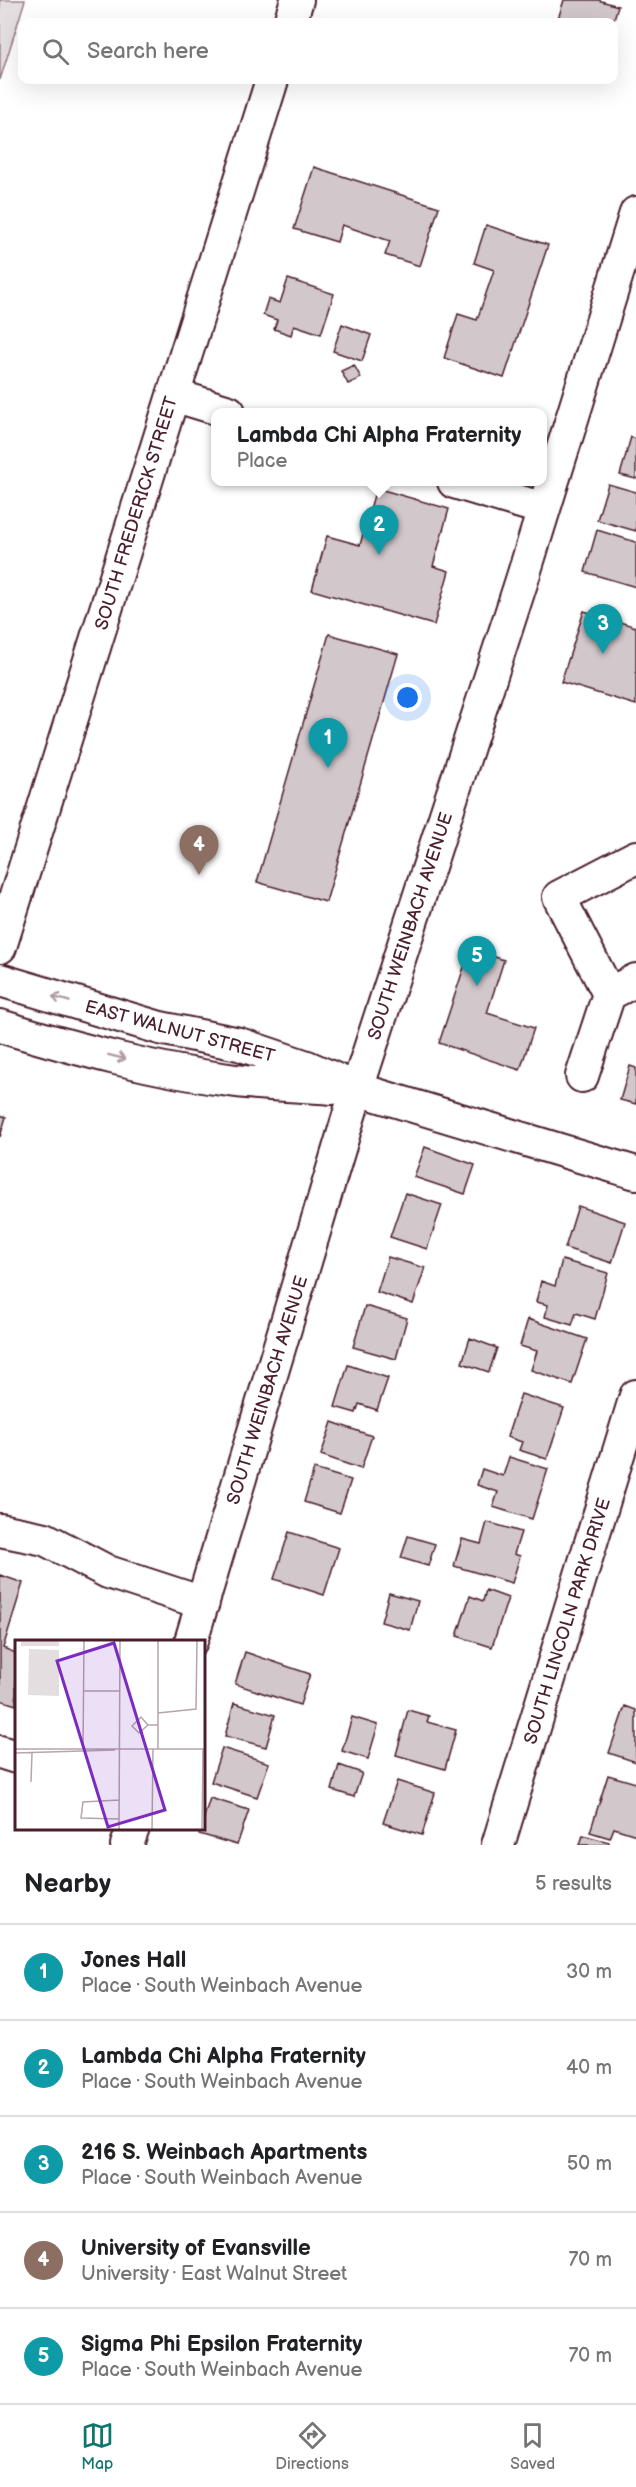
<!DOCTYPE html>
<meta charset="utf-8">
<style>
:root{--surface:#fff;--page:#f6f6f6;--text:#202124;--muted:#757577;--line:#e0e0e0;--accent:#0f766e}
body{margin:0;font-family:"Balsamiq Sans",sans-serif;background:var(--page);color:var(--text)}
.you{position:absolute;left:408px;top:698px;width:21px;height:21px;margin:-15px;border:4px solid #fff;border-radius:50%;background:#1a73e8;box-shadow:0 0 0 9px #1a73e833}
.badge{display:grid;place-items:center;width:39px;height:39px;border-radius:50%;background:var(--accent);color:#fff;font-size:20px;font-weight:700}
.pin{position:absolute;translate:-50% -50px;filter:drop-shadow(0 2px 3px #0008)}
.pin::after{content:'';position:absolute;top:32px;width:21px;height:18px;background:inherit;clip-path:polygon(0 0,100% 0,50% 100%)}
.popup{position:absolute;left:211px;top:408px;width:336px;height:78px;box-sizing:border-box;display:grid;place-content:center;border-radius:12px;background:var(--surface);filter:drop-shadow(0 2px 4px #0005);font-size:20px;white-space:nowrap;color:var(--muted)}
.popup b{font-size:22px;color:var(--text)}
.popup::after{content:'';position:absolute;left:50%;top:100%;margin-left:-12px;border:12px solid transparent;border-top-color:var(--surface)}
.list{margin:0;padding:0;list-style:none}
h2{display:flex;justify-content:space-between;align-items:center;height:78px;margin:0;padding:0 24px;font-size:26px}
h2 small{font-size:20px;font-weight:400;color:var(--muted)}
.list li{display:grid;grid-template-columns:39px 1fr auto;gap:18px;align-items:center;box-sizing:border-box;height:96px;padding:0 24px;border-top:2px solid var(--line)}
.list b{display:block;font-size:22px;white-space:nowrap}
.list p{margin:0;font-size:20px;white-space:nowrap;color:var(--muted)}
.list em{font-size:20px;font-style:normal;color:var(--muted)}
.icon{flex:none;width:33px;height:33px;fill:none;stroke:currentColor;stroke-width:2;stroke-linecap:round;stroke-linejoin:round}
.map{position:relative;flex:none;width:636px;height:1845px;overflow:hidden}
.search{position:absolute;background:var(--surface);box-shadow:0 6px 24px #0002;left:18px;right:18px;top:18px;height:66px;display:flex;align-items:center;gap:15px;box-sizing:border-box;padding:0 21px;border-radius:12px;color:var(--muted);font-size:22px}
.sheet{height:558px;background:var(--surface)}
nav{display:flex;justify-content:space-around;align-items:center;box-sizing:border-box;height:84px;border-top:2px solid var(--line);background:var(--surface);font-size:16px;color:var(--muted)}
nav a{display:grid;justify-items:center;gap:3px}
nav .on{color:var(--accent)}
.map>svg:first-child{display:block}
.green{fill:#e5dee0;stroke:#987e86;stroke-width:1.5}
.building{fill:#d2c7cb;stroke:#4a1f2b;stroke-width:1.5}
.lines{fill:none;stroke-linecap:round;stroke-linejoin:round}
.minor-casing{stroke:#4a1f2b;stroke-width:36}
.minor{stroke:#fff;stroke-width:32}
.oneway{stroke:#ae9aa0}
.labels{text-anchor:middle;stroke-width:5;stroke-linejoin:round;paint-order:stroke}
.street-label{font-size:18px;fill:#4a1f2b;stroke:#fff}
.inset-road{fill:none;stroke:#b7a5aa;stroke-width:1.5}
.view{fill:#7b2cbf;fill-opacity:0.15;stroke:#7b2cbf;stroke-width:3}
.inset-edge{fill:none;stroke:#4a1f2b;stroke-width:3}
</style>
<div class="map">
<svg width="636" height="1845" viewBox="0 0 636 1845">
<rect width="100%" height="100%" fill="#fff"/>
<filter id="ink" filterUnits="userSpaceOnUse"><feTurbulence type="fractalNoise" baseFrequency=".0167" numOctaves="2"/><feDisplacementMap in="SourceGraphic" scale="12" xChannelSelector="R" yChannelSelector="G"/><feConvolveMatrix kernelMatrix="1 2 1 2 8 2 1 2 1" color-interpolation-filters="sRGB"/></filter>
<g filter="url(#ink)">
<!-- green -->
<path class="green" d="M0,0H25L0,80Z"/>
<!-- building -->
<path class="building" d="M564,0H598L618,6L613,22H557Z
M314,167L439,207L420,266L385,255L390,241L342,225L337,242L294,229Z
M486,225L548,245L504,378L444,358L458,314L477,320L494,270L474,263Z
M288,279L334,294L321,334L294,325L291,335L274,329L277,320L263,315L268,299L280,303Z
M342,324L371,335L362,361L333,351Z
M354,365L361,378L348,384L341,371Z
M631,437L636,439V479L620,475Z
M608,484L636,492V531L597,520Z
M376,488L449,509L433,566L449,571L434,625L312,590L327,536L360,545Z
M597,530L636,542V587L585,572Z
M584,611L636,627V705L561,682Z
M329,634L398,654L326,902L257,882Z
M470,949L504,960L487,1013L534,1028L520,1070L439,1043Z
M630,1066L636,1068V1104L620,1100Z
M0,1115L6,1117L0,1137Z
M425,1147L475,1165L465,1194L414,1177Z
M405,1193L442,1205L427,1249L390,1237Z
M578,1206L625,1222L612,1263L565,1248Z
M388,1257L425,1268L413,1304L377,1292Z
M562,1260L608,1273L595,1319L576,1313L572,1325L545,1317L548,1305L536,1302L541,1281L555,1286Z
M365,1306L407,1318L396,1359L353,1347Z
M528,1319L587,1339L572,1384L531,1370L537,1351L520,1346Z
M470,1338L497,1348L489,1372L462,1363Z
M348,1365L388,1378L377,1410L359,1404L356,1413L335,1407Z
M521,1394L564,1408L547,1459L519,1450L522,1442L507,1437Z
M332,1422L372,1436L361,1469L321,1455Z
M509,1457L548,1469L532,1519L493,1507L498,1492L477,1485L482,1469L503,1476Z
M314,1469L351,1480L340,1513L304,1502Z
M487,1522L521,1532L514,1554L520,1556L512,1583L454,1566L462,1539L481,1544Z
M289,1532L339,1548L324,1595L274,1579Z
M408,1536L435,1544L428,1566L401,1558Z
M0,1575L23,1583L3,1648L16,1653V1705L0,1700Z
M486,1590L508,1598L492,1647L457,1636L470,1596L483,1601Z
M389,1593L418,1601L410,1630L381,1622Z
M245,1652L310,1674L300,1705L235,1684Z
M234,1703L275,1715L266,1747L225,1736Z
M625,1706L636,1710V1762L609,1753Z
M408,1710L429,1716L427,1722L456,1730L445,1769L396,1755Z
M352,1717L378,1725L368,1759L342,1751Z
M222,1748L269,1763L257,1797L211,1782Z
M339,1765L362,1773L354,1797L332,1790Z
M608,1775L636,1783V1835L614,1828L610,1838L590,1832Z
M397,1781L435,1793L422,1835L383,1823Z
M210,1798L249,1810L237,1845L199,1834L200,1828H204V1817Z
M583,1835L609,1842L608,1845H580Z"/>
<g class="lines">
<defs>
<path id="minor" d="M290,22L297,0
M173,395L229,412
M454,482L544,509
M636,857L559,897L609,994L636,980
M0,947L272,80
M0,980L160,1028L239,1044L307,1067L357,1089L636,1173
M0,1026C76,1049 157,1071 236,1081C268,1085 301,1085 332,1088
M582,1076L609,994
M0,1530L45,1539L108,1572L203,1603
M191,1641L357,1089L521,583L636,213
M0,1752L16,1757
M127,1845L133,1828
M498,1845L636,1396"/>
</defs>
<!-- minor casing -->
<use href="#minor" class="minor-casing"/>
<!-- minor -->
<use href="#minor" class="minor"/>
</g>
<!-- one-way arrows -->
<defs><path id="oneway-shaft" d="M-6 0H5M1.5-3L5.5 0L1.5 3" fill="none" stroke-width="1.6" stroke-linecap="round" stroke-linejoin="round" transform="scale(1.5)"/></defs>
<g class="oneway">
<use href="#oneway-shaft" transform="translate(61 999) rotate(-163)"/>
<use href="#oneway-shaft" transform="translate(117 1057) rotate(14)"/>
</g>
</g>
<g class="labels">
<!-- street labels -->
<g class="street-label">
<text transform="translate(136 513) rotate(-73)" y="6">SOUTH FREDERICK STREET</text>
<text transform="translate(410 926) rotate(-72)" y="6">SOUTH WEINBACH AVENUE</text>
<text transform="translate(180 1031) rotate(15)" y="6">EAST WALNUT STREET</text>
<text transform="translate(267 1390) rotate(-73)" y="6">SOUTH WEINBACH AVENUE</text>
<text transform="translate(567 1621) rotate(-73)" y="6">SOUTH LINCOLN PARK DRIVE</text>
</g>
</g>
<!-- overview -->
<g transform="translate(15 1640)">
<rect width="190" height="190" fill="#fff"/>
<path d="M6,0H44V6H6ZM14,9L44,10V56L13,55Z" fill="#e5dee0"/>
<path class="inset-road" d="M68,51H105M143,73L181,69L182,0M133,85L126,77L117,86L124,93L133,85H143M0,109H191M68,109L69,0M143,109V0M0,113L100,110M16,142L17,113M104,179L66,178L68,162L104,160M104,190L105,0M137,190L138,109M187,190L188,109"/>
<path class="view" d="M99,3L150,170L93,187L42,21Z"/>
<rect width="190" height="190" class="inset-edge"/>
</g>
</svg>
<div class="you"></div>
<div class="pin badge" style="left:328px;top:768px;background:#0f9aa8">1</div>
<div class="pin badge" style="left:379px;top:555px;background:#0f9aa8">2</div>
<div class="popup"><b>Lambda Chi Alpha Fraternity</b>Place</div>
<div class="pin badge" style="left:603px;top:654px;background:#0f9aa8">3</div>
<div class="pin badge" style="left:199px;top:875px;background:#8d6e63">4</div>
<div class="pin badge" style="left:477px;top:986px;background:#0f9aa8">5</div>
<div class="search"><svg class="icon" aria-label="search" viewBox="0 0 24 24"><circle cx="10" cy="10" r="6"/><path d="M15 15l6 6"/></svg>Search here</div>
</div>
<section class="sheet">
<h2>Nearby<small>5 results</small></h2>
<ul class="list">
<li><span class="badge" style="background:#0f9aa8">1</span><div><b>Jones Hall</b><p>Place · South Weinbach Avenue</p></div><em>30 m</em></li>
<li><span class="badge" style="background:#0f9aa8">2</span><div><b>Lambda Chi Alpha Fraternity</b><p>Place · South Weinbach Avenue</p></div><em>40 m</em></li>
<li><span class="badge" style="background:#0f9aa8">3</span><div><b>216 S. Weinbach Apartments</b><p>Place · South Weinbach Avenue</p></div><em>50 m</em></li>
<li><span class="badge" style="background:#8d6e63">4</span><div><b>University of Evansville</b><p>University · East Walnut Street</p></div><em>70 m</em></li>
<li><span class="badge" style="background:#0f9aa8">5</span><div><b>Sigma Phi Epsilon Fraternity</b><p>Place · South Weinbach Avenue</p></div><em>70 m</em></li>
</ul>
</section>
<nav>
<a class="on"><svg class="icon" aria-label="map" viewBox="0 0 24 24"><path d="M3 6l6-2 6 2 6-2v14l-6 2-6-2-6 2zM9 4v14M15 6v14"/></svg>Map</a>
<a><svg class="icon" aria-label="directions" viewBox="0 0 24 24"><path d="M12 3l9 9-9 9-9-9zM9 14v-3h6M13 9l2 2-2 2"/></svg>Directions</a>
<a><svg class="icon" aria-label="saved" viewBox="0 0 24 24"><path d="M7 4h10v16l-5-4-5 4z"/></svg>Saved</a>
</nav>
